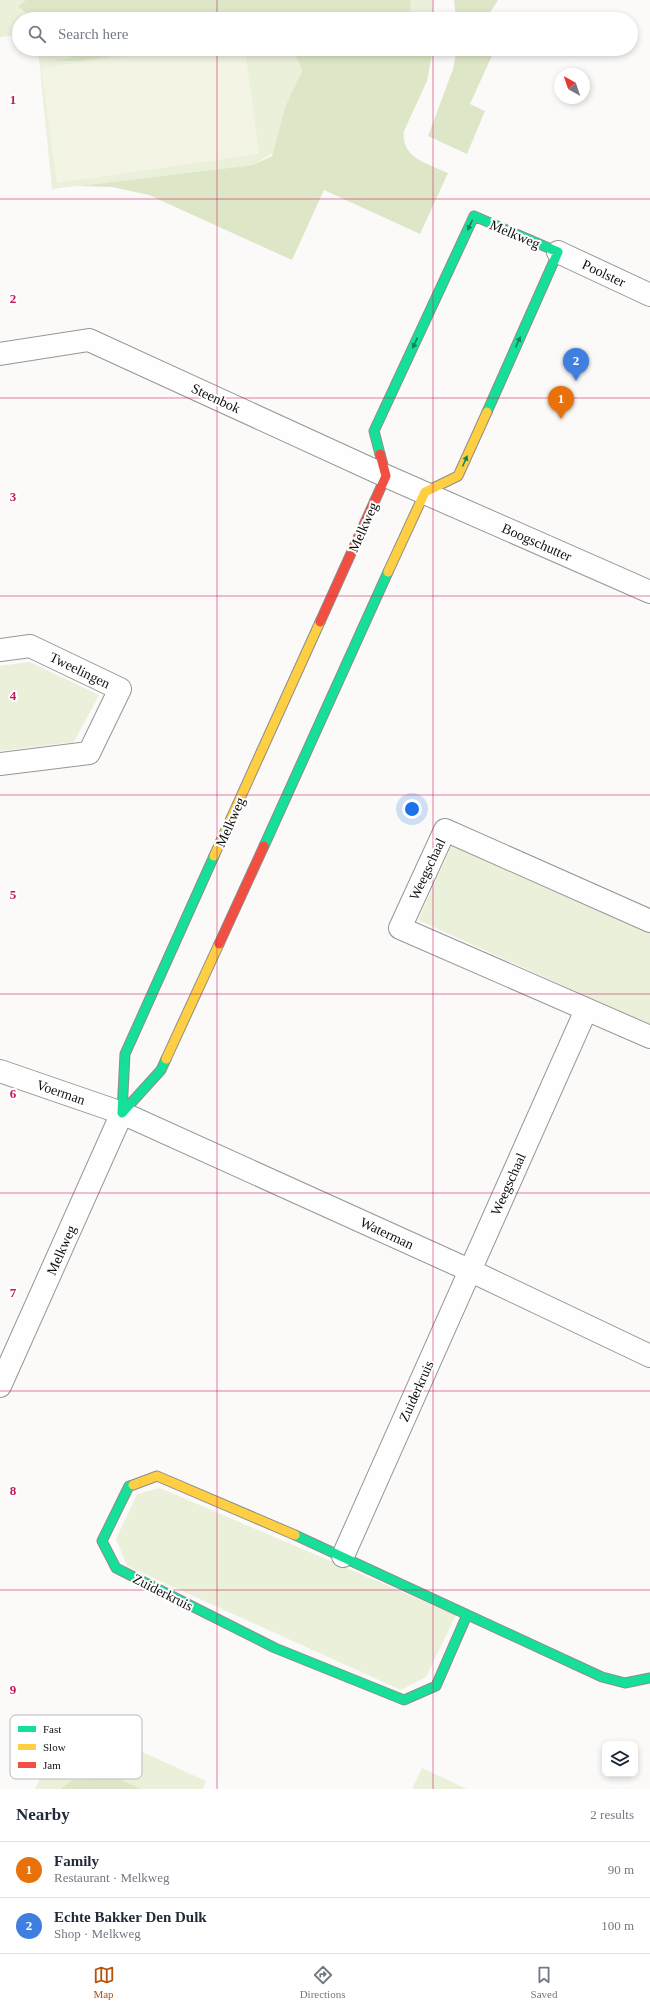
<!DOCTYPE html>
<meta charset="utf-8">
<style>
:root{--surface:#fff;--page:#f2f2f3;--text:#1f2937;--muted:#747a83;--line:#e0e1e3;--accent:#b45309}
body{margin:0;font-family:Georgia,serif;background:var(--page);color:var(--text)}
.controls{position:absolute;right:12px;bottom:12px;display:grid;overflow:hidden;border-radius:8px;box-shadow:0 2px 6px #0003}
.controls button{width:36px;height:36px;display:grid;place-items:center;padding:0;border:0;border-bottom:1px solid var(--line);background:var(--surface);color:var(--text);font:20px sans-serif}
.compass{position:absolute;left:554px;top:68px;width:36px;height:36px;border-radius:50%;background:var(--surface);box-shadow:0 2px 6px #0003;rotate:320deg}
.you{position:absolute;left:412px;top:809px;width:14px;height:14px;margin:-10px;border:3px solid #fff;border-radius:50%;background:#1a73e8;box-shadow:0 0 0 6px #1a73e833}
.badge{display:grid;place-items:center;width:26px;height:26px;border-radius:50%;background:var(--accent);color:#fff;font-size:13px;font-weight:700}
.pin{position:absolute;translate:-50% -33px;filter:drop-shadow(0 1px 2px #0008)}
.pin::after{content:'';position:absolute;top:21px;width:14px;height:12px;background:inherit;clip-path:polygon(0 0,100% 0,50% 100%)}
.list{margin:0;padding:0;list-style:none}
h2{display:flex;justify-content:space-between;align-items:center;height:52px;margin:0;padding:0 16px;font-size:17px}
h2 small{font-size:13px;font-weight:400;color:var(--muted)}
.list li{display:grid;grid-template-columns:26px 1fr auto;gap:12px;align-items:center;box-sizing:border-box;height:56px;padding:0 16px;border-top:1px solid var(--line)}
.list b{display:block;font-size:15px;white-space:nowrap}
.list p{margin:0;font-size:13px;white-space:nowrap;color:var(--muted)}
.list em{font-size:13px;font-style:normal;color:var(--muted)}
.icon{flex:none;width:22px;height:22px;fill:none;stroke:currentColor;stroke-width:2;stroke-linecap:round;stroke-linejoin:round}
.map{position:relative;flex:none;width:650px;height:1789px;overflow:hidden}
.search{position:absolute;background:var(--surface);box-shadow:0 2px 6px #0003;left:12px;right:12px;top:12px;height:44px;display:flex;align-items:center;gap:10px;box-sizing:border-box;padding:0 14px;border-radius:22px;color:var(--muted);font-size:15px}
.sheet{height:164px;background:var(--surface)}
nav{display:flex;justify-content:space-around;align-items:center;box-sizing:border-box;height:56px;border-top:1px solid var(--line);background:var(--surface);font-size:11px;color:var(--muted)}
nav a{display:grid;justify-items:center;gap:2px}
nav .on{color:var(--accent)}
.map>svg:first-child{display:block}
.green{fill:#eaf0da}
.forest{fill:#dde7c8}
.pitch{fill:#f3f4e3}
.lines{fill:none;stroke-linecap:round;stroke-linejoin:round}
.street-casing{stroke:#979695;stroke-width:24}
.fast-casing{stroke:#8d8d8c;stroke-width:11}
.slow-casing{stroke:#8d8d8c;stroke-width:11}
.jam-casing{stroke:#8d8d8c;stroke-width:11}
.street{stroke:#fffefe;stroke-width:22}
.fast{stroke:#16e098;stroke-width:9}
.slow{stroke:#ffcf43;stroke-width:9}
.jam{stroke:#f24e42;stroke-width:9}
.oneway{fill:#14835b}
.grid{fill:none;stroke:#c2185b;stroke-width:1;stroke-opacity:0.55}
.labels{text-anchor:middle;stroke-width:4;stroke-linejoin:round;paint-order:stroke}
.street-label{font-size:14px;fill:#111;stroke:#fff}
.key{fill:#fff;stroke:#b8b8b8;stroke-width:1}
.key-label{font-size:11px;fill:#111}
.grid-label{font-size:13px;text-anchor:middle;font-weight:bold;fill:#c2185b;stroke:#fff;stroke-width:4;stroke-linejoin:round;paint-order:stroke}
</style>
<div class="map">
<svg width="650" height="1789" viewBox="0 0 650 1789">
<rect width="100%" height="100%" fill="#fcfaf8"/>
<!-- green -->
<path class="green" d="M0,0H26L18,6L32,19H19V35L0,37Z
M411,0H432L434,19H410Z
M34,49H63L72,58L138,49H293L302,71L285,107L273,153L253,165L52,189L39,59Z
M30,662L99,695L74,742L0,751V666Z
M452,845L650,933V1025L418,920Z
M160,1488L456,1615L426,1677L401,1690L127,1566L116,1539L137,1494Z
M68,1718L206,1781L203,1789H35Z
M422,1768L467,1789H412Z"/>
<!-- forest -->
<path class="forest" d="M26,0H411L410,19H32L18,6Z
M454,0H498L486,19H456Z
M63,49H154L77,61H51L72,58Z
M293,49H433L427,81L404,131C401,158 427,163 448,173L420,234L324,190L292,260L149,195L112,187L78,186L253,165L272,156L285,107L302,71Z
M457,49H495L470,104L485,111L467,154L428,136L453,69Z
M118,1779L142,1789H60L72,1780Z"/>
<!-- pitch -->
<path class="pitch" d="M176,49H245L259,154L57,183L41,68Z"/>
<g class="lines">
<defs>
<path id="street" d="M558,252L650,295
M0,354L89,340L386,476L650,592
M0,650L30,646L120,689L89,753L0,764
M650,921L445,830L400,928L650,1037
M0,1071L122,1113L469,1270L650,1356
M0,1386L122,1113
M343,1556L586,1010"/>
<path id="fast" d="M474,216L558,252L487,412
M380,454L374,431L474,216
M264,846L388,572
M166,1059L161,1070L122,1113L125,1054L214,856
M133,1485L129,1486L102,1541L116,1568L275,1648L404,1700L436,1686L467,1615
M295,1535L602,1677L625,1683L650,1678"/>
<path id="slow" d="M388,572L425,492L458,476L487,412
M214,856L320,622
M166,1059L219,944
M133,1485L157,1476L295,1535"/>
<path id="jam" d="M320,622L386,476L380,454
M219,944L264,846"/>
</defs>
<!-- street casing -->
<use href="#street" class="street-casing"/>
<!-- fast casing -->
<use href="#fast" class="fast-casing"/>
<!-- slow casing -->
<use href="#slow" class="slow-casing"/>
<!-- jam casing -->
<use href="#jam" class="jam-casing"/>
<!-- street -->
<use href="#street" class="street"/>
<!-- fast -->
<use href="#fast" class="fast"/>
<!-- slow -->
<use href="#slow" class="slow"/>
<!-- jam -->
<use href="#jam" class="jam"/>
</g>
<!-- one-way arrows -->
<defs><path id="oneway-solid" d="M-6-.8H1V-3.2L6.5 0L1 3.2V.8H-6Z"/></defs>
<g class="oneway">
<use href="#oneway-solid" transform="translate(470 225) rotate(115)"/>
<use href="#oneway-solid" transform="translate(518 342) rotate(-66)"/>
<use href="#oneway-solid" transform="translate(415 343) rotate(115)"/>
<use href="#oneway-solid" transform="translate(465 461) rotate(-66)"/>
</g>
<!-- grid -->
<path class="grid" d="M217,0V19M433,0V19M217,49V1789M433,49V1789M0,199H650M0,398H650M0,596H650M0,795H650M0,994H650M0,1193H650M0,1391H650M0,1590H650"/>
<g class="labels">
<!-- street labels -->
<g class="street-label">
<text transform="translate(515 234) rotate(23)" y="5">Melkweg</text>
<text transform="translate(604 273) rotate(25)" y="5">Poolster</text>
<text transform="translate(216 398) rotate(25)" y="5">Steenbok</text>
<text transform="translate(363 527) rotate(-66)" y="5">Melkweg</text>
<text transform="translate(537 542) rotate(24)" y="5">Boogschutter</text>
<text transform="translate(80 670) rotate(26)" y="5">Tweelingen</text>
<text transform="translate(230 822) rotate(-66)" y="5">Melkweg</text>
<text transform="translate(427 869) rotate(-65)" y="5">Weegschaal</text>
<text transform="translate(61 1092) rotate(19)" y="5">Voerman</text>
<text transform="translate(508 1184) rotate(-66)" y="5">Weegschaal</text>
<text transform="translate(387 1233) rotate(25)" y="5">Waterman</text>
<text transform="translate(61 1250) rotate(-66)" y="5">Melkweg</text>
<text transform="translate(416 1391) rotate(-66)" y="5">Zuiderkruis</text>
<text transform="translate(163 1592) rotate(27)" y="5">Zuiderkruis</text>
</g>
</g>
<!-- legend -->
<rect x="10" y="1715" width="132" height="64" rx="6" class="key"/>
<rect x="18" y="1726" width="18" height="6" fill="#16e098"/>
<rect x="18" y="1744" width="18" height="6" fill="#ffcf43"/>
<rect x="18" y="1762" width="18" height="6" fill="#f24e42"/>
<g class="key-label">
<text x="43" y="1733">Fast</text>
<text x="43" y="1751">Slow</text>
<text x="43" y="1769">Jam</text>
</g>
<g class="grid-label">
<text x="13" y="104">1</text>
<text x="13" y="303">2</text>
<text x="13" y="501">3</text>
<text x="13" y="700">4</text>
<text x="13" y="899">5</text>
<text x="13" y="1098">6</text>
<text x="13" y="1297">7</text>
<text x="13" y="1495">8</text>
<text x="13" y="1694">9</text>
</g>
</svg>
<div class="controls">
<button><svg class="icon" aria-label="layers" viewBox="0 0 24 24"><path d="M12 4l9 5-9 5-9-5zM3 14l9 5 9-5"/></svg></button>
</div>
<svg class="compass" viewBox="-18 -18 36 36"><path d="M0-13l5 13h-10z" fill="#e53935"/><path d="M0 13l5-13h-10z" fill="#747a83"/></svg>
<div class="you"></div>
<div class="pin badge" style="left:561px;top:419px;background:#e8710a">1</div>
<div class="pin badge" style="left:576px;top:381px;background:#3f7fe0">2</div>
<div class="search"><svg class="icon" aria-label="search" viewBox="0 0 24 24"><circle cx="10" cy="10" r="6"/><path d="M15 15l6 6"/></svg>Search here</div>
</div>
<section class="sheet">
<h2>Nearby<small>2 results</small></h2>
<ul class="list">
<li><span class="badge" style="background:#e8710a">1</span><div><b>Family</b><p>Restaurant · Melkweg</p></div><em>90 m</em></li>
<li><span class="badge" style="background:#3f7fe0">2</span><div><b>Echte Bakker Den Dulk</b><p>Shop · Melkweg</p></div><em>100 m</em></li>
</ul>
</section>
<nav>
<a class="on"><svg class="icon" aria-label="map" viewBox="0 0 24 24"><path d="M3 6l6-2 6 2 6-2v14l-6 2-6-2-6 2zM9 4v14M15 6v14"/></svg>Map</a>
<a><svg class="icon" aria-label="directions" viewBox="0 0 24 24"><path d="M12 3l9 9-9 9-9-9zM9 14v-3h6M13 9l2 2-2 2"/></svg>Directions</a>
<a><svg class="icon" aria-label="saved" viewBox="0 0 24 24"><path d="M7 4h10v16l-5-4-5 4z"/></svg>Saved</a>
</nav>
